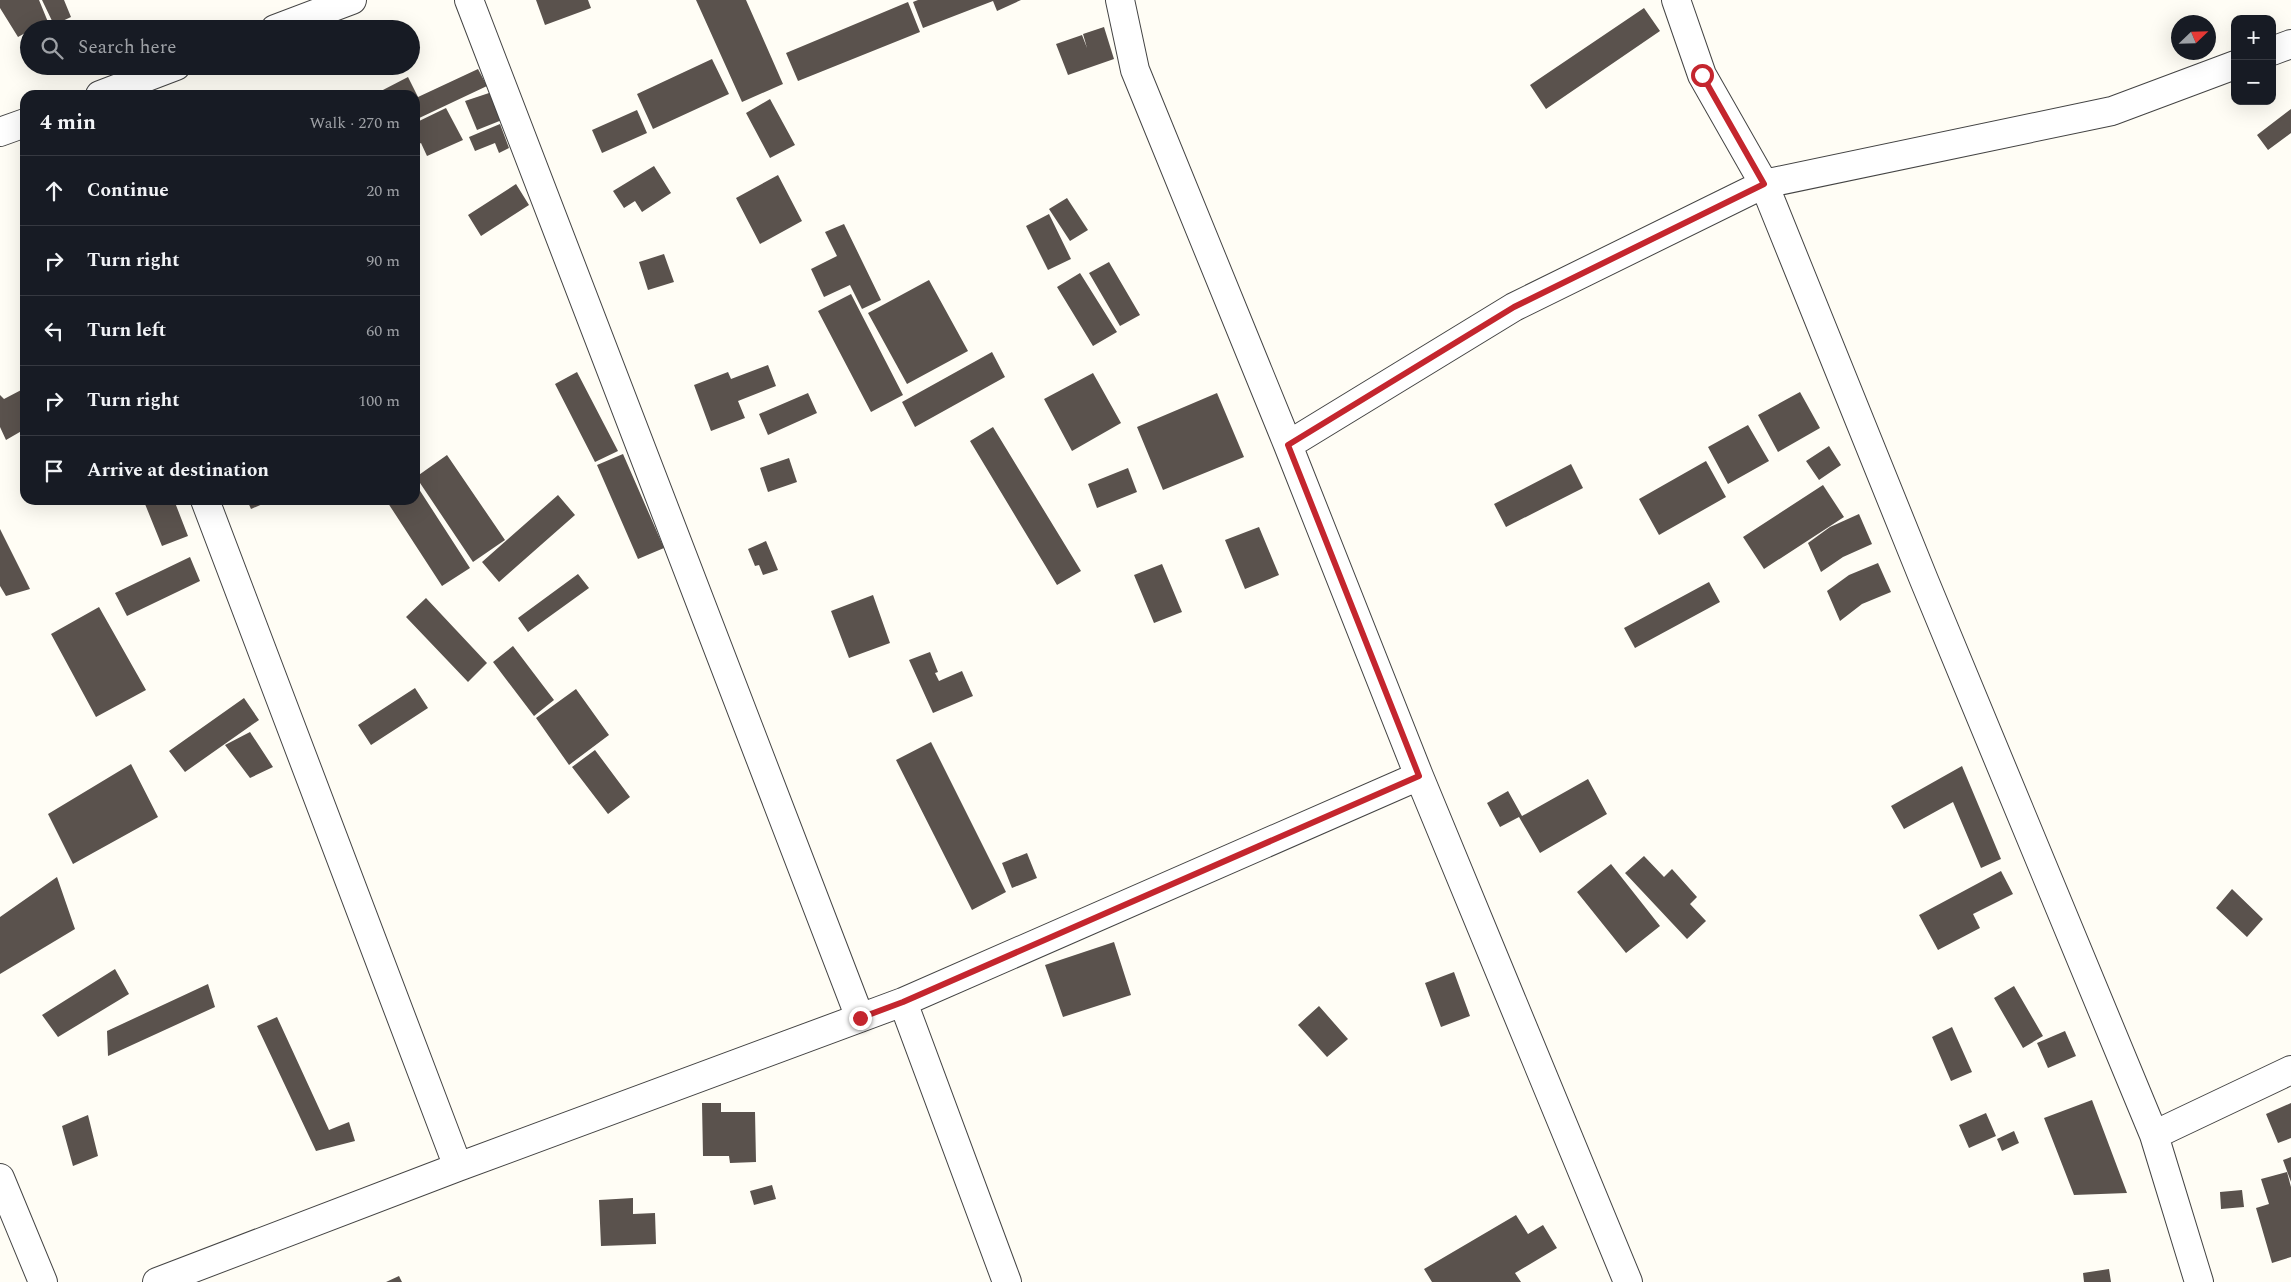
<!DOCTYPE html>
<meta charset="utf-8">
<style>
:root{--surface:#171b24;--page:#20242c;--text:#f1f3f6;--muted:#9ea1a6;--line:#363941}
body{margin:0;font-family:Spectral,serif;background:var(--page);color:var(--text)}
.controls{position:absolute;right:15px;top:15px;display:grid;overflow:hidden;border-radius:10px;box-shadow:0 5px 20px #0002}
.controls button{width:45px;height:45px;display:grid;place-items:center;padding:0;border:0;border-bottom:1px solid var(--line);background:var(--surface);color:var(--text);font:25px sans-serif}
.compass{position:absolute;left:2171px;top:15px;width:45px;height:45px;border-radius:50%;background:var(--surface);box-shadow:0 5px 20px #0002;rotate:67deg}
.stop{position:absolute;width:15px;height:15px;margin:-11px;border:4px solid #c4262e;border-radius:50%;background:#fff}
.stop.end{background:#c4262e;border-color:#fff;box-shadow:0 1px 5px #0008}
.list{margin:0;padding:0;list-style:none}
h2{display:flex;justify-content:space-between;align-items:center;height:65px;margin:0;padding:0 20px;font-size:21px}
h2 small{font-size:16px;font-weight:400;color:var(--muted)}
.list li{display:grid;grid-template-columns:32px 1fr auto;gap:15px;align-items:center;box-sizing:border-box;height:70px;padding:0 20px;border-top:1px solid var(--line)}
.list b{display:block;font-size:19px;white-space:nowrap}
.list em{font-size:16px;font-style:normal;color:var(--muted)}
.icon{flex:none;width:28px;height:28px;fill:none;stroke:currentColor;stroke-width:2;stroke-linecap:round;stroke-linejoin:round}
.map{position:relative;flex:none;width:2291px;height:1282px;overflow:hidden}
.search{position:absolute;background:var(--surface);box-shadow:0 5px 20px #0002;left:20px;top:20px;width:400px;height:55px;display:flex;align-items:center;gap:12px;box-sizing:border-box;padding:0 18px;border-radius:28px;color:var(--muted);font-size:19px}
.panel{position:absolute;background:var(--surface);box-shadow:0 5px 20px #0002;left:20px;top:90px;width:400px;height:415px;border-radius:15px}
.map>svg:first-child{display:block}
.building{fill:#5a524d}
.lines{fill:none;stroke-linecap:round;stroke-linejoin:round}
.minor-casing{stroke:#444;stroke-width:30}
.minor{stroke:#fff;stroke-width:28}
.route{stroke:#c4262e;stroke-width:6}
</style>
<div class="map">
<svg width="2291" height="1282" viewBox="0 0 2291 1282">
<rect width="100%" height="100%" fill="#fffdf5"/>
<!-- building -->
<path class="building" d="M0,0H39L48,22L34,29H29V31L18,37L0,8Z
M42,0H64L71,17L54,25Z
M536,0H588L591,8L545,25Z
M696,0H746L783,84L742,102Z
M918,0H1021L997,11L993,1L923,28L913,2Z
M908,2L920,32L798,81L786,53Z
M1644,8L1660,31L1546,109L1530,85Z
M1104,27L1114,59L1068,75L1056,44L1082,35L1087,48L1083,34Z
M712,59L729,94L653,129L637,94Z
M478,69L487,86L415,120V95H383L381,91L408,77L418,97Z
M495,91L507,118L477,130L465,101Z
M770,99L795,145L770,158L746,113Z
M446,108L463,140L427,156L421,143L415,146V123Z
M2291,109V133L2268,150L2257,135Z
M637,110L647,133L602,153L592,130Z
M500,124L509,148L499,153L495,143L475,151L469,137Z
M654,166L671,193L642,212L635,201L624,208L613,191Z
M778,175L802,221L760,244L736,198Z
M516,184L529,205L481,236L468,215Z
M1067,198L1088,230L1070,241L1049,209Z
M1049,214L1071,259L1048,270L1026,226Z
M844,224L881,300L862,309L850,285L824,297L811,269L837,256L825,232Z
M664,254L674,282L648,290L639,262Z
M1109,262L1140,315L1120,326L1089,273Z
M1080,273L1117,332L1093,346L1057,287Z
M929,280L968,351L907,384L868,313Z
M851,294L903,395L871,412L818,311Z
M992,352L1005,377L915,427L902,402Z
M768,365L776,386L738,401L745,418L711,431L694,385L728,372L731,379Z
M577,372L618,451L595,462L555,384Z
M1093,373L1121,423L1072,451L1044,399Z
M25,388V429L6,440L0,427V395L4,399Z
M1800,392L1820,428L1778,452L1758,415Z
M808,393L817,413L768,435L759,414Z
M1217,393L1244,457L1163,490L1137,427Z
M1748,425L1769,461L1728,484L1708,447Z
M993,427L1081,571L1057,585L970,441Z
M1829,446L1841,465L1819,480L1806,461Z
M623,454L664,548L638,559L597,465Z
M447,455L505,540L473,562L416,477Z
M789,458L797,482L768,492L760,468Z
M1706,461L1726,497L1659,535L1639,499Z
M1571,464L1583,488L1506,527L1494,504Z
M1128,468L1137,492L1097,508L1088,484Z
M415,483L470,568L442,586L386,500H415Z
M1823,485L1844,517L1764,569L1743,537Z
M558,495L575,515L499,582L482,562Z
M156,500H174L188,536L162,546L145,504Z
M247,500H272L251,509Z
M1859,514L1872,544L1843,557L1821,572L1808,543L1830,527Z
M1259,527L1279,575L1245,589L1225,540Z
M0,529L30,589L6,596L0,586Z
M766,541L778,570L763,575L759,565L755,566L748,549Z
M190,557L200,581L127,616L115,593Z
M1878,563L1891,592L1862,604L1840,621L1827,591L1849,575Z
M1162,564L1182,612L1154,623L1134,575Z
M578,574L589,588L528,632L518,618Z
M1709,582L1720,602L1635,648L1624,628Z
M873,595L890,643L849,658L831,611Z
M426,598L487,663L468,682L406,617Z
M99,607L146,690L96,717L51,634Z
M513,646L554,700L534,716L493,662Z
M930,652L938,672L935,673L939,681L962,671L973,696L933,713L909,660Z
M415,688L428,708L371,745L358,725Z
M576,689L609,735L569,765L536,718Z
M244,698L259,720L185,772L169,751Z
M250,732L273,767L250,778L225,745Z
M931,742L1006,892L972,910L896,760Z
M595,750L630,797L608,814L572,767Z
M131,764L158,817L73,864L48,814Z
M1962,766L2001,859L1981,868L1953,802L1904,829L1891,806Z
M1588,779L1607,814L1540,853L1519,817L1500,827L1487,803L1508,791L1522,816Z
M1027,853L1037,878L1012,888L1002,863Z
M1644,856L1664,877L1672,869L1697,897L1690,904L1706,921L1687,939L1625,873Z
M1611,864L1660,926L1626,953L1577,892Z
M2001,871L2013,894L1973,914L1980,928L1938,950L1919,915Z
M57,877L75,929L0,974V917Z
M2232,889L2263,919L2247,937L2216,908Z
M1114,942L1131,995L1063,1017L1045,965Z
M115,969L129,994L58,1037L42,1015Z
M1454,972L1470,1016L1441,1027L1425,983Z
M208,984L215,1007L108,1056L107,1031Z
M2014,986L2043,1036L2023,1048L1994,998Z
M1319,1006L1348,1039L1327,1057L1298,1025Z
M277,1017L329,1130L349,1122L355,1141L316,1151L257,1026Z
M1952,1027L1972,1072L1951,1081L1932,1037Z
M2065,1031L2076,1056L2048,1068L2037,1043Z
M2092,1100L2127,1193L2074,1195L2044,1118Z
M702,1103H721V1112H755L756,1162L730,1163L729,1156H703Z
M2291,1103V1138L2278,1143L2266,1114Z
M1986,1113L1996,1136L1969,1148L1959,1125Z
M88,1115L98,1156L73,1166L62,1126Z
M2014,1131L2019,1143L2002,1151L1997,1139Z
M2291,1157V1182L2283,1160Z
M2287,1172L2291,1187V1257L2272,1263L2256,1208L2269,1204L2261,1179Z
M772,1185L776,1199L754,1205L750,1191Z
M2242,1190L2244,1207L2221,1209L2220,1192Z
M633,1198V1214L655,1213L656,1244L601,1246L599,1200Z
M1516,1215L1528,1234L1543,1225L1557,1248L1515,1273L1521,1282H1432L1424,1269Z
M2109,1269L2111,1282H2084L2083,1273Z
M399,1276L402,1282H386Z"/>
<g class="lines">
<defs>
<path id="minor" d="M469,0L860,1018
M1120,0L1135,70L1288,445L1419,776L1628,1282
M1676,0L1702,75L1764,184L1924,580L2154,1135L2199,1282
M275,29L352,0
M2272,51L2291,44
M100,95L176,66
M0,132L25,123
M1288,445L1514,307L1764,184L2112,111L2235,65
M205,500L458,1167
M903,1002L1007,1282
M2154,1135L2291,1070
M0,1178L43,1282
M157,1282L458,1167L903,1002L1419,776"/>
</defs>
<!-- minor casing -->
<use href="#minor" class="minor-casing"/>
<!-- minor -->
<use href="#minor" class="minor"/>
</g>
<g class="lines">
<!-- route -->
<path class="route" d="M860,1018L903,1002L1419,776L1288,445L1514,307L1764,184L1702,75"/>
</g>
</svg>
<div class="controls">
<button>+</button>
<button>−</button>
</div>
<svg class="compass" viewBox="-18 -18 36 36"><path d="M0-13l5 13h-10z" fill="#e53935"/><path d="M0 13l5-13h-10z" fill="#9ea1a6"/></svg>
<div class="stop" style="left:1702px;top:75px"></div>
<div class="stop end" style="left:860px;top:1018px"></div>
<div class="search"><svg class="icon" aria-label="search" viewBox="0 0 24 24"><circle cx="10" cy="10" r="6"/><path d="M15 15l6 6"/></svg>Search here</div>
<section class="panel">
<h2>4 min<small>Walk · 270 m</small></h2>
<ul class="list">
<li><svg class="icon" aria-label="ahead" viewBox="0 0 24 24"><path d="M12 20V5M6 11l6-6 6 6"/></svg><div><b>Continue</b></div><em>20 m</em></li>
<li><svg class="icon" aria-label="right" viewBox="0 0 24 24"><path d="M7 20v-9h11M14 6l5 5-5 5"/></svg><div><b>Turn right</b></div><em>90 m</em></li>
<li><svg class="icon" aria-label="left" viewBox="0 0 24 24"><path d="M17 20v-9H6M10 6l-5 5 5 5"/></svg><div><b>Turn left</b></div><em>60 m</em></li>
<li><svg class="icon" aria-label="right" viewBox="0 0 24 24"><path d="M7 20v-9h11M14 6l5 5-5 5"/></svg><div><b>Turn right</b></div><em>100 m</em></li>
<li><svg class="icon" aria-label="arrive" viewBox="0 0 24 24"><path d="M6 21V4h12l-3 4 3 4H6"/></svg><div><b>Arrive at destination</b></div></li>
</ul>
</section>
</div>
